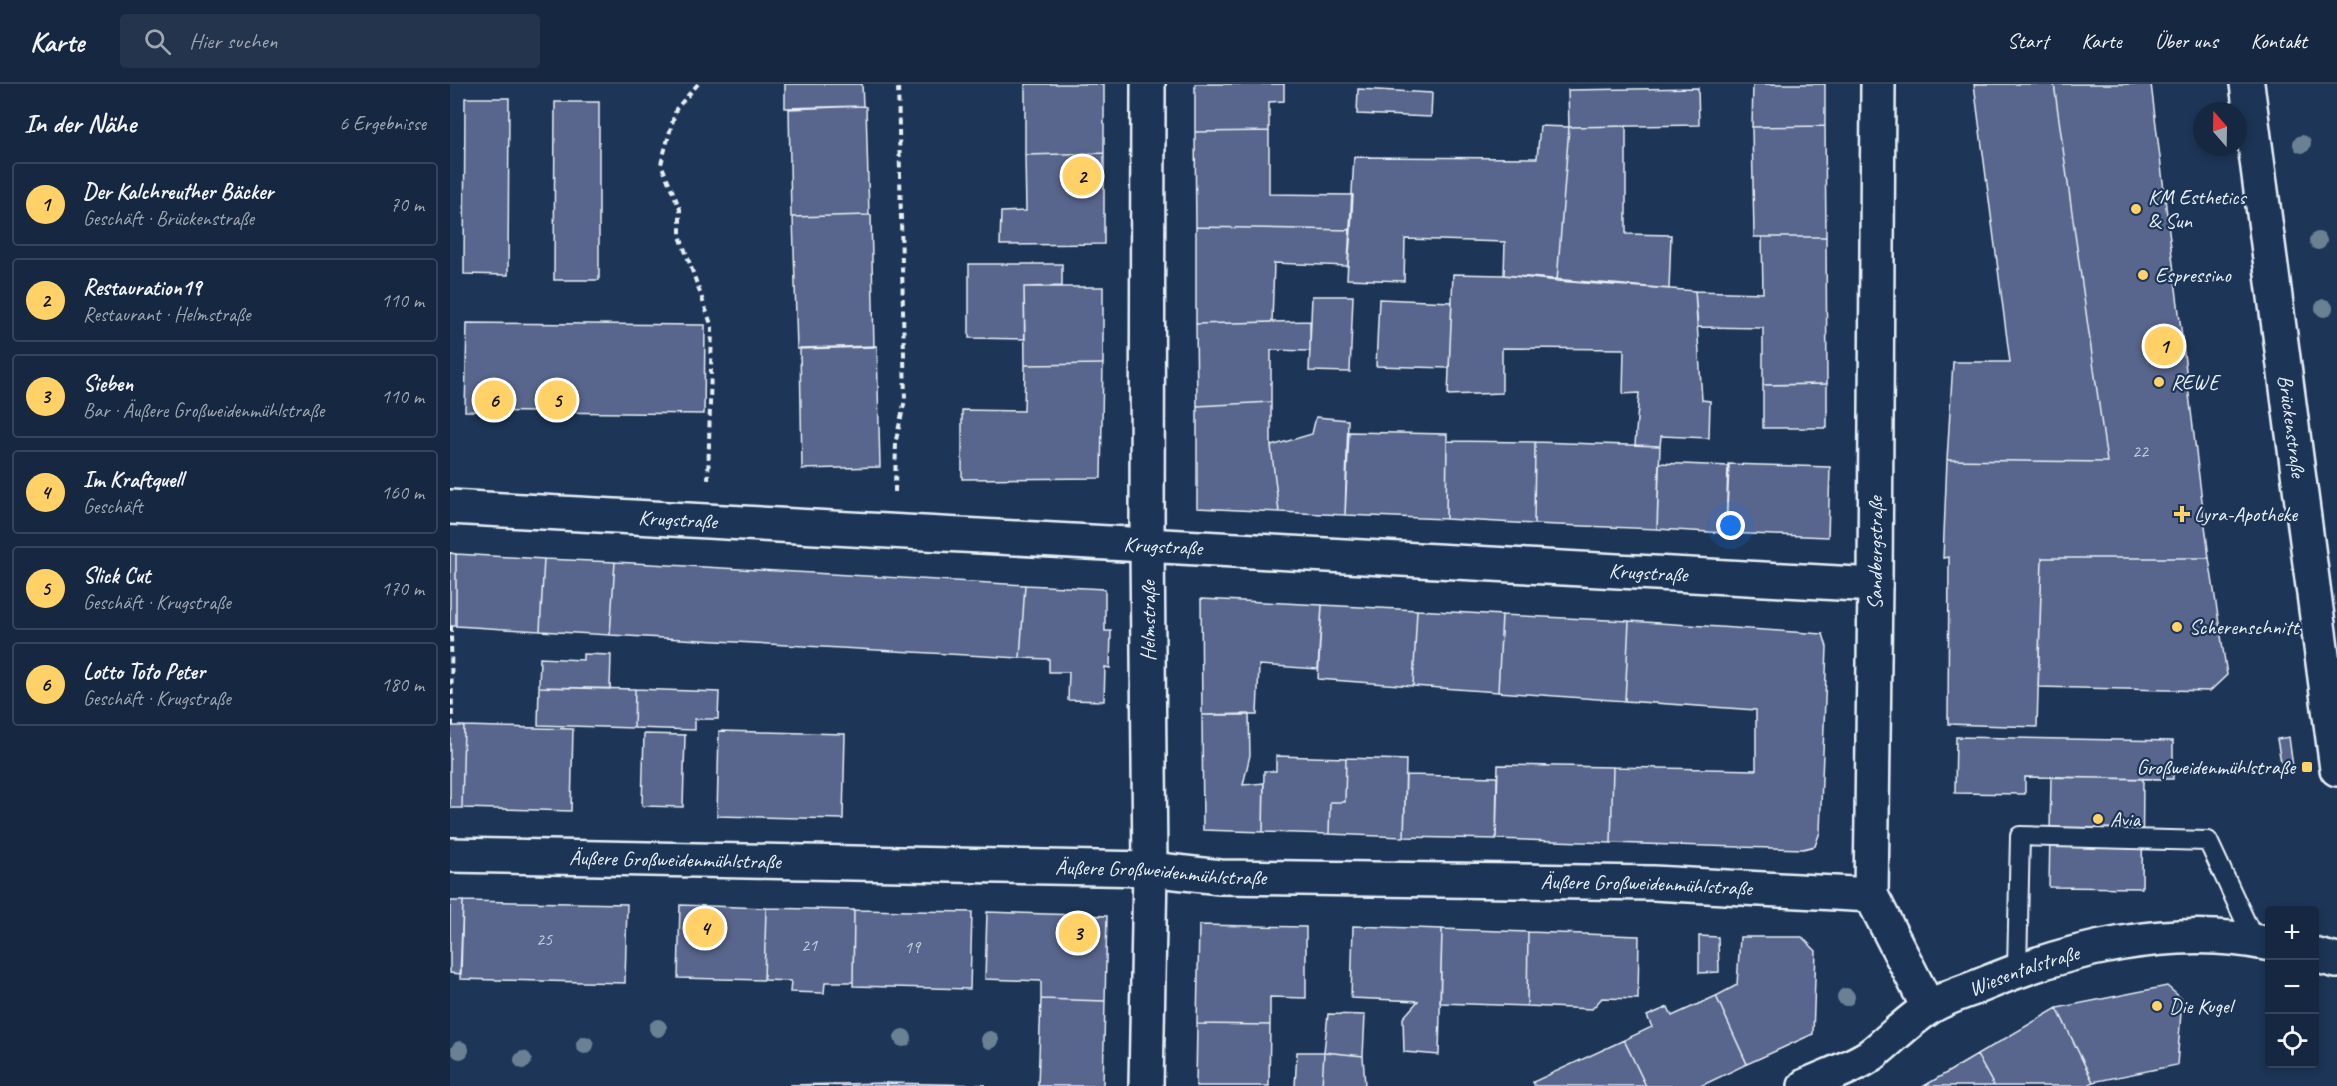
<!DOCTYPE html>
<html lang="de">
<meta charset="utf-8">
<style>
:root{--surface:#162841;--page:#23344c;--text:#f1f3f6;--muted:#9ea6b1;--line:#35445a;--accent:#ffd166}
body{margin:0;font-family:Caveat,sans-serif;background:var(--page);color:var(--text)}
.controls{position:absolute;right:18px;bottom:18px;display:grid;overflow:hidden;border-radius:6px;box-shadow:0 3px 9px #0003}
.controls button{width:54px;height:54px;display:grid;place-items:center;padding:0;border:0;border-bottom:2px solid var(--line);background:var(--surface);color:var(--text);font:30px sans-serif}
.compass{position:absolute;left:1743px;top:18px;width:54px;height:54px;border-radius:50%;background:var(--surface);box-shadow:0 3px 9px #0003;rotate:340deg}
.you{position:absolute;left:1281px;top:442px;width:21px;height:21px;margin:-15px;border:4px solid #fff;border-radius:50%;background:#1a73e8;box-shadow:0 0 0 9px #1a73e833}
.badge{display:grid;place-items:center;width:39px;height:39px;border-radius:50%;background:var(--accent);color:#111;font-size:20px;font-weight:700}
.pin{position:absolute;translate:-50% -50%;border:3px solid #fff;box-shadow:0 2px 6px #0006}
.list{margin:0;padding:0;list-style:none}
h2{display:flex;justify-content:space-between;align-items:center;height:78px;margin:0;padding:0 24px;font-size:26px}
h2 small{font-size:20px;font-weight:400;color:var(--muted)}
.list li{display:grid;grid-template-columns:39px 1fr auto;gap:18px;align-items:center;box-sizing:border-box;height:84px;margin:0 12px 12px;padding:0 12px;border:2px solid var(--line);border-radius:6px}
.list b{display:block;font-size:22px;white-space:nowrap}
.list p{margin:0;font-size:20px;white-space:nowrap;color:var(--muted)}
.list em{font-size:20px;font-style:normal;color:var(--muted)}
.icon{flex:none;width:33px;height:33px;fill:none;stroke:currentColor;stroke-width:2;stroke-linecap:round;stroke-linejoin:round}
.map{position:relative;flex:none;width:1887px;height:1002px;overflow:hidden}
header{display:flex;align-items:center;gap:36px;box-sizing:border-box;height:84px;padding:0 30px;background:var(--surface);border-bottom:2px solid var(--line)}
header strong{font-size:28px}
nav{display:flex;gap:33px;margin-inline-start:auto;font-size:21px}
.search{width:420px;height:54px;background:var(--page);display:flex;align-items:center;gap:15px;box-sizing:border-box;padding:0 21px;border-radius:6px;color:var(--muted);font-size:22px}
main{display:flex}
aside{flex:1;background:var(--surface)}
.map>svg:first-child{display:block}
.building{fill:#59658c;stroke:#e8f1f8;stroke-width:1.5}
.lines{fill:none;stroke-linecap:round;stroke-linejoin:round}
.lane-casing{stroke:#e8f1f8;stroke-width:22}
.street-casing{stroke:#e8f1f8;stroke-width:38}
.secondary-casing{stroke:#e8f1f8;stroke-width:38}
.path{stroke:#e8f1f8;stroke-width:4;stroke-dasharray:6 4.5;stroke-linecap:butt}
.lane{stroke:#1d3557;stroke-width:18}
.street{stroke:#1d3557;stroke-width:33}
.secondary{stroke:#1d3557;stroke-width:33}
.tree{fill:#6b8194}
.poi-dot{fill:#ffd166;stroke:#1d3557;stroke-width:2}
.labels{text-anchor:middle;stroke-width:4.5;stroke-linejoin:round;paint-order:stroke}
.number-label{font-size:18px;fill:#c4cedd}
.poi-label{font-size:21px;fill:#e8f1f8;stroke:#1d3557;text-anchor:start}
.street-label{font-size:21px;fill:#e8f1f8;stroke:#1d3557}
</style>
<header>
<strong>Karte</strong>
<div class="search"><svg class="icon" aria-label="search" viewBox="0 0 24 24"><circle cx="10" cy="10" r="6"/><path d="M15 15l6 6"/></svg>Hier suchen</div>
<nav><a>Start</a><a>Karte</a><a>Über uns</a><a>Kontakt</a></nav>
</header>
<main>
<aside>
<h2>In der Nähe<small>6 Ergebnisse</small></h2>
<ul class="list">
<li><span class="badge">1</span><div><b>Der Kalchreuther Bäcker</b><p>Geschäft · Brückenstraße</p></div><em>70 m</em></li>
<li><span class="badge">2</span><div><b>Restauration19</b><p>Restaurant · Helmstraße</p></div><em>110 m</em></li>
<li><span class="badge">3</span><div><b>Sieben</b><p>Bar · Äußere Großweidenmühlstraße</p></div><em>110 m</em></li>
<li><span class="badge">4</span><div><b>Im Kraftquell</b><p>Geschäft</p></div><em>160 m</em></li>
<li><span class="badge">5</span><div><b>Slick Cut</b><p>Geschäft · Krugstraße</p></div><em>170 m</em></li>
<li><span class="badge">6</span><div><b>Lotto Toto Peter</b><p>Geschäft · Krugstraße</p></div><em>180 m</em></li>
</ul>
</aside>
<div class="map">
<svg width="1887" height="1002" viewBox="0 0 1887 1002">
<rect width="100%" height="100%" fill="#1d3557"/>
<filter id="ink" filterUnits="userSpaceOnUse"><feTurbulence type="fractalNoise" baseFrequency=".0167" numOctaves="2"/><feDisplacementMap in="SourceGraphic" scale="12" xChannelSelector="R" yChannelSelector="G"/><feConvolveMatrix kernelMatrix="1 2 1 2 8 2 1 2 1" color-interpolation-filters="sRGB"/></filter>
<g filter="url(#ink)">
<!-- building -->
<path class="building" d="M335,0H412L413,22L335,24Z
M575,0H654V69L575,71Z
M745,0H834V17L819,18V47L745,48Z
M1303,0H1375V42L1302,43Z
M1524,0H1604L1657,378L1497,376L1503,278H1560Z
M1604,0H1701L1759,474H1592L1587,643L1498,640L1499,473L1493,474L1497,376L1657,378Z
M1248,4L1249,41L1119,43L1118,6Z
M908,5L982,9L981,33L907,30Z
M15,14H59L58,191L14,190Z
M105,18H149V196H104Z
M413,22L416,23L419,131L341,133L339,25Z
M1090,42L1119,43L1107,197L1054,191L1055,158L955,155L954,197L897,195L904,73L1087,74Z
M1176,42V150L1221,151L1219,205L1107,197L1119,43Z
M1375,42L1376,153H1304L1302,43Z
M819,47V110L903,111L901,146L746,143L745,48Z
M654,69V160L550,161L551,128L576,127L575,71Z
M419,131H421L424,263L347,265L343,133Z
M746,143L901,146L898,182L824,179L822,238L746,240Z
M1312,153H1376L1377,300L1313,301V244L1248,243L1245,207L1313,209Z
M519,180H612V202L574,203L575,255L519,254Z
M1003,190L1054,191L1245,207L1252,316L1260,317L1259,354L1211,352L1210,362L1185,361L1189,309L1173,310L1174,265L1052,264V309L998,311Z
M574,203H653V280L575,281Z
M862,212H903L900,288L859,287Z
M929,215L1002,218L999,284L926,282Z
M860,237V267L821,266V318L747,322L746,240Z
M17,239L255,241L254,330L15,327Z
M427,262L430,383L352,385L350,264Z
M653,280L651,394L512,395V326L574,327L575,281Z
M1377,300V344H1313V301Z
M821,318V362L829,428L747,424V322Z
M866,333L898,336L895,431L829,428L821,362L862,350Z
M899,348L997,350L996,435L895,431Z
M997,357L1085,358L1084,440L996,435Z
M1085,358L1210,362L1207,445L1084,440Z
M1209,379L1279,382L1276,449L1207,445Z
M1278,380L1380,383L1378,453L1276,449Z
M0,469L6,470V542H0Z
M6,470L94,475L90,547L6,542Z
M1592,474H1759L1777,591L1760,607L1588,603Z
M94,475L165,478L160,551L90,547Z
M165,478L575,501L570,574L160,551Z
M575,501L655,505V547H661L660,584L655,583L654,617L618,616L619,588H599V575L570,574Z
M751,515L872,521L868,585L809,581L807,631H752Z
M872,521L967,526L963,602L868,595Z
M967,526L1052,531L1048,608L963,602Z
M1052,531L1179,537L1175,617L1048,608Z
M1179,537L1373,550L1377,563L1370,748L1365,762L1353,765L1161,759L1163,683L1306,686V626L1175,617Z
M133,570L161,571L160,605L89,603L90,574L133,576Z
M89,603L185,605L184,644L88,641Z
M185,605L269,608L268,635H245V646L184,644Z
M799,630L800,671L793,701L814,699L813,748L753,746L752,631Z
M0,642H14L12,724H0Z
M14,642L123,645L121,727L12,724Z
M269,647L395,650L393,735L267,732Z
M194,650L235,651L233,723L192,722Z
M1506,653L1723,657V695L1575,693V710L1505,709Z
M1839,653L1843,683L1832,684L1827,655Z
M826,672L896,674L895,718H880L879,750L813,748L814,687H826Z
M896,674L956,676L954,753L879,750L880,718H895Z
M1048,681L1163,683L1161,759L1046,755Z
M956,691L1047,693L1046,755L954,753Z
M1601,693L1693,695L1692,804L1599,803Z
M0,817H13L11,890L0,889Z
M13,817L177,820L175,899L10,895Z
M230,821L316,824L314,896L228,894Z
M316,824L404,826L403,898H375L374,909L340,908L341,897L314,896Z
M404,826L522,828L520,905L403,902Z
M537,828L657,832L655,917L591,915V897L535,895Z
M749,841L856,843V914L820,913V941L747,940Z
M903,842L992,845L989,971L954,968L953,934L968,917L901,914Z
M992,845L1078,848L1077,922L990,919Z
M1078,848L1189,852L1188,915L1152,914L1142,925L1077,922Z
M1249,852L1268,853L1269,888L1249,889Z
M1290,853H1352L1366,867L1363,950L1297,980L1266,912L1287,901Z
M1717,902L1732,915L1727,981L1643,998L1607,924Z
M1266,912L1297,980L1251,1002H1196L1174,956L1202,943L1197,932L1218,923L1222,932Z
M591,915L655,917L653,1002H588Z
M1607,924L1643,998L1637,1002H1544L1527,971Z
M878,930L915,931L913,972L874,968Z
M747,940L820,941L819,1002H746Z
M1174,956L1196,1002H1085L1083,998Z
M847,968H874L872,1002H845Z
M874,968L913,972L915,1002H872Z
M1527,971L1544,1002H1474L1517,977Z
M436,999V1002L340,1001Z
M436,999L536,1001L436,1002Z"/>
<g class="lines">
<defs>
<path id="lane" d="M1567,885L1570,752L1758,757L1804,856"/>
<g id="street">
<path d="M1428,0L1425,501L1421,811L1478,923"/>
<path id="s1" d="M0,423L1425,501"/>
<path id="s2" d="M0,771L700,785L770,793L1203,799L1421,811"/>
<path d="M1864,871L1887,877"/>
<path d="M696,1002L700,785L697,460L698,0"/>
<path id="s3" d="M1355,1002C1376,992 1402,984 1421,971C1440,956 1457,938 1477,925C1491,915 1511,909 1527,903C1615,865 1724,839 1820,860"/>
</g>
<g id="secondary">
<path id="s4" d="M1797,0L1887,685"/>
</g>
</defs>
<!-- lane casing -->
<use href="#lane" class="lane-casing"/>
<!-- street casing -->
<use href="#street" class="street-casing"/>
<!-- secondary casing -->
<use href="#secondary" class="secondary-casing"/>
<!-- path -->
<path class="path" d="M248,0L226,25L211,80L230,125V152L262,243L258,398
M445,408L446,356L455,316L448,0
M0,468V469
M1,542L2,642"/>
<!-- lane -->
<use href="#lane" class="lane"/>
<!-- street -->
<use href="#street" class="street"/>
<!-- secondary -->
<use href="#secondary" class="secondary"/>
</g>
<!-- trees -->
<g class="tree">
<circle cx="1852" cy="60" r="9"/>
<circle cx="1868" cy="157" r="9"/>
<circle cx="1874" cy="224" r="9"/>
<circle cx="1396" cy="913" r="9"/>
<circle cx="208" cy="944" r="9"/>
<circle cx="453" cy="954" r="9"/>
<circle cx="540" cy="956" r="9"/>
<circle cx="135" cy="961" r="9"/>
<circle cx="10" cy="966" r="9"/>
<circle cx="73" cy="976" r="9"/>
</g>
</g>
<!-- markers -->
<g class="poi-dot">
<circle cx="1686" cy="125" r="6"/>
<circle cx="1693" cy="191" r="6"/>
<circle cx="1709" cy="298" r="6"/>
<path d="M1729 421h6v6h6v6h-6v6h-6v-6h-6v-6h6z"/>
<circle cx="1727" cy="543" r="6"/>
<rect x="1851" y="677" width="12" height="12" rx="3"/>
<circle cx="1648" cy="735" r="6"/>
<circle cx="1707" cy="922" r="6"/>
</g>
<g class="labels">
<!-- number labels -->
<g class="number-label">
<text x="1690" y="373">22</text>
<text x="94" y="861">25</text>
<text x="359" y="867">21</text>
<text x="462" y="869">19</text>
</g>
<!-- poi labels -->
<g class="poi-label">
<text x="1698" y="120">KM Esthetics<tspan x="1698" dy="24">&amp; Sun</tspan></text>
<text x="1705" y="198">Espressino</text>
<text x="1721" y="305">REWE</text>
<text x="1744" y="437">Lyra-Apotheke</text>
<text x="1739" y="550">Scherenschnitt</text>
<text x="1845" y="690" text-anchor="end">Großweidenmühlstraße</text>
<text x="1660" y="742">Avia</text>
<text x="1719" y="929">Die Kugel</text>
</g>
<!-- street labels -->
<g class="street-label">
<text dy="7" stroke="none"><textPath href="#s4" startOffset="345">Brückenstraße</textPath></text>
<text dy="7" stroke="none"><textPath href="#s1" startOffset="228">Krugstraße</textPath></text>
<text dy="7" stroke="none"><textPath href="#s1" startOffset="714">Krugstraße</textPath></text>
<text transform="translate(1425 469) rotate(-90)" y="7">Sandbergstraße</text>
<text dy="7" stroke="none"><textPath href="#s1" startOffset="1200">Krugstraße</textPath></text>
<text transform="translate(698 537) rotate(-90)" y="7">Helmstraße</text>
<text dy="7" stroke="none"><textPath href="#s2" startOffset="225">Äußere Großweidenmühlstraße</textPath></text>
<text dy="7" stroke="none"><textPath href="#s2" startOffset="711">Äußere Großweidenmühlstraße</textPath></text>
<text dy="7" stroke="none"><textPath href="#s2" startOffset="1197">Äußere Großweidenmühlstraße</textPath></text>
<text dy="7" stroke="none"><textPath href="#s3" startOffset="250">Wiesentalstraße</textPath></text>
</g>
</g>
</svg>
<div class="controls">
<button>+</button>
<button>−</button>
<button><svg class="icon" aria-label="locate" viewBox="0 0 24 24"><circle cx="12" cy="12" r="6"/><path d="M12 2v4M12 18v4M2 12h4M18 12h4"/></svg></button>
</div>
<svg class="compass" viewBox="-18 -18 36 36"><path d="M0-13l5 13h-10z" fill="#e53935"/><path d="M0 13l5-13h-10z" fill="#9ea6b1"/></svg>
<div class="you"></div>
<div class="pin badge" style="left:1714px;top:262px">1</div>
<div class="pin badge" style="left:632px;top:92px">2</div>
<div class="pin badge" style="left:628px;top:849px">3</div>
<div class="pin badge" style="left:255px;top:844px">4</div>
<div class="pin badge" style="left:107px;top:316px">5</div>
<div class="pin badge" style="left:44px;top:316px">6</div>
</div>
</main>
